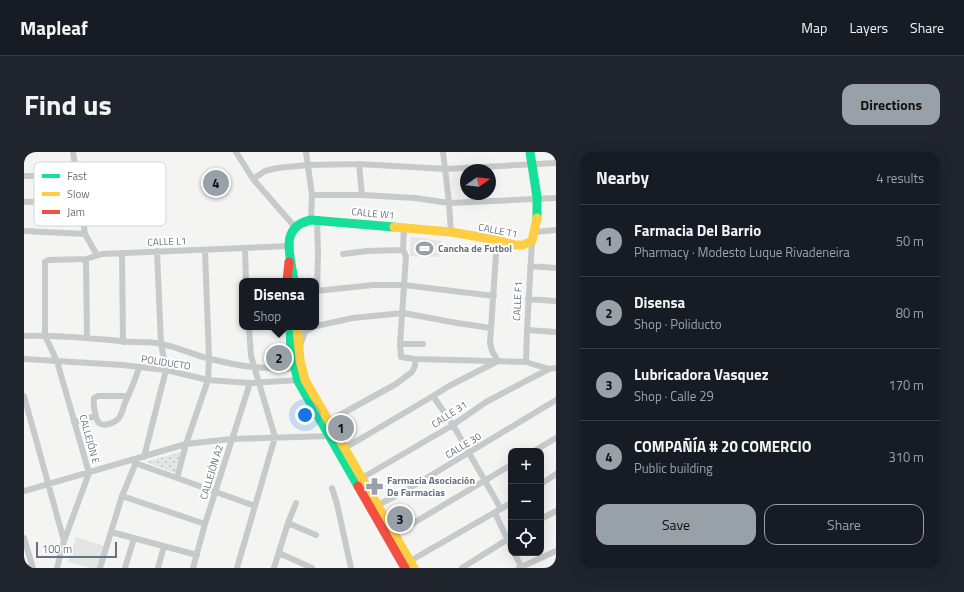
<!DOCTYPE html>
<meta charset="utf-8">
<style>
:root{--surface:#171b24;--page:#20242c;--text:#f1f3f6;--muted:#9ea1a6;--line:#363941;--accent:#98a0a8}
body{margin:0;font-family:"Titillium Web",sans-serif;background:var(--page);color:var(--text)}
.controls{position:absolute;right:12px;bottom:12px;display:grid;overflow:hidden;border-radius:8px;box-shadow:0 4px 16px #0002}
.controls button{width:36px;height:36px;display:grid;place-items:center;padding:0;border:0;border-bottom:1px solid var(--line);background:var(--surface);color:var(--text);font:20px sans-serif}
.compass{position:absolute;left:436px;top:12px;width:36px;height:36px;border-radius:50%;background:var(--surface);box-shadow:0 4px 16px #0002;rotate:76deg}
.scale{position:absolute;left:12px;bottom:10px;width:81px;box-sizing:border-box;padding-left:4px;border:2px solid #67737f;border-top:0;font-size:11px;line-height:14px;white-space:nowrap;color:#67737f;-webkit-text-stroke:3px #fff;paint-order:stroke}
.you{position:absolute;left:281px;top:263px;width:14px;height:14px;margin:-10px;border:3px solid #fff;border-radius:50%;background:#1a73e8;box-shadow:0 0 0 6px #1a73e833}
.badge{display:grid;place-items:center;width:26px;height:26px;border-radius:50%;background:var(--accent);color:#111;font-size:13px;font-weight:700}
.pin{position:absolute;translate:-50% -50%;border:2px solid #fff;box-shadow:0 1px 4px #0006}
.popup{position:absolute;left:215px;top:126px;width:80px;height:52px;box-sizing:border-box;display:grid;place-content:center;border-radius:8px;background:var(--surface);filter:drop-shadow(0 1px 3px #0005);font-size:13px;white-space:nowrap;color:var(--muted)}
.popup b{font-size:15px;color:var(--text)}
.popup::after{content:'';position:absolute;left:50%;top:100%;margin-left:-8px;border:8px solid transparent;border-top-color:var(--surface)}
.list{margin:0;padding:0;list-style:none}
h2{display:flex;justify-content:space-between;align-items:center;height:52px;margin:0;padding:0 16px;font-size:17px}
h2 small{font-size:13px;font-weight:400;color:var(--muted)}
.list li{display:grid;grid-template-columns:26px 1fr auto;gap:12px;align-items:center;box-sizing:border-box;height:72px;padding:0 16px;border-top:1px solid var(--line)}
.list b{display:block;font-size:15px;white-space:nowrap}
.list p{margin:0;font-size:13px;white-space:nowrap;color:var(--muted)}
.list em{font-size:13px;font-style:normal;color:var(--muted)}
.actions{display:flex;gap:8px;padding:12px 16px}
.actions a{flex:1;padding:9px 0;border:1px solid var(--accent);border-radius:12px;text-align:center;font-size:14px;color:var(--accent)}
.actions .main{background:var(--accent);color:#111}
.icon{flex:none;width:22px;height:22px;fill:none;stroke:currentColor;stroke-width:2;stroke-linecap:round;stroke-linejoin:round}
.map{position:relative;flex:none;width:532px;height:416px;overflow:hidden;border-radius:12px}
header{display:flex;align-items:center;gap:24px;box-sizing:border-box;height:56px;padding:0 20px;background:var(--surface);border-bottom:1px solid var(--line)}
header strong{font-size:19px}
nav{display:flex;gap:22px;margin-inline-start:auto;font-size:14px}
.intro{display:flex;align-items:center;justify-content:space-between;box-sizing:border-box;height:96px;padding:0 24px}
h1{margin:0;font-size:28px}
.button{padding:10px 18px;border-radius:12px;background:var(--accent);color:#111;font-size:14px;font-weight:700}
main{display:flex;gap:24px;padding:0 24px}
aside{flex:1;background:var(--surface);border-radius:12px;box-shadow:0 4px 16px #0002}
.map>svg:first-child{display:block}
.built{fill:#e4e5e5}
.park{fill:url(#park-dots)}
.pitch{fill:#e4e6e1}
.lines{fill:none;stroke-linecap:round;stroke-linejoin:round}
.street{stroke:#c8c9ca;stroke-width:6}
.fast{stroke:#16e098;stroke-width:9}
.slow{stroke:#ffcf43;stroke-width:9}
.jam{stroke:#f24e42;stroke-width:9}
.labels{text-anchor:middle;stroke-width:4;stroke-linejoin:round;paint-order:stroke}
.street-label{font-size:10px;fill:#67737f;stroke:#fff}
.poi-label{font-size:10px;font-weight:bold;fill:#67737f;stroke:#fff;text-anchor:start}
.key{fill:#fff;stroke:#d1d5d9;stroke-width:1}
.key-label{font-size:11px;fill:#67737f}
</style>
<header>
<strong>Mapleaf</strong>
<nav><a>Map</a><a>Layers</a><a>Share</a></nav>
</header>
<div class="intro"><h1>Find us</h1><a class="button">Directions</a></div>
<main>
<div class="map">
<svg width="532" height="416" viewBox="0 0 532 416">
<defs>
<pattern id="park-dots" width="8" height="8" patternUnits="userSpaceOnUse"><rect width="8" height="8" fill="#e4e6e1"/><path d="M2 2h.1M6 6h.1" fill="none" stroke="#bdbfbc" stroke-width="1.8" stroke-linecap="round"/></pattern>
</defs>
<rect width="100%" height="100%" fill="#f4f4f3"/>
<!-- built -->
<path class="built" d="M52,385L81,394L74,416H66L44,410Z"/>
<!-- park -->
<path class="park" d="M157,300L151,321L122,310Z"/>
<!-- pitch -->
<path class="pitch" d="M387,85L418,89L415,105L386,104Z"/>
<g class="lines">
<!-- street -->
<path class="street" d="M49,0L61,82L73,103
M212,0L229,27L271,75
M282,0L288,43L287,68
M419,0L425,51L427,80
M335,12L338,43
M0,24H53
M229,27L241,19L253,16L284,13L335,12L422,17L532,11
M288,43H338L391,46L425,51L532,46
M0,50L56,48
M293,67L294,102L293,139
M380,75L379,98L382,104L376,192L377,205L391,207L502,210L525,217L532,216
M0,79L61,82
M511,80L532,78
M221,96L222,129
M98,101L99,190
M319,102L343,99L379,98
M62,107L63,185
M506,114L532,116
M292,139L349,133H380L470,144
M504,147L532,149
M292,174L329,166L379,161L433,171L467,176
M503,178L532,180
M0,184C33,183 65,186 97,189C110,191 124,189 137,192C153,195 168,202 183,206C212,214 241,218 271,216
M376,192H399
M276,194L281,180L289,175
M0,207L98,213L142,218L184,228L226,231L276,228
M502,210L503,178L508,89
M0,244L40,389
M104,244H74L70,246C69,252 71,266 75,271C80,275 91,271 95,266C98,262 99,256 101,251C106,240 111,228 115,216
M409,244L429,273L477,357
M305,269L372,232L388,220L391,214V207
M50,270L72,264
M321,296L409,244L425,234L474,209L468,199L466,191L473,88
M510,299L532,286
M120,305L142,218L137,192L133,99
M111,311L231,354
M153,326L162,292L184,228L185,206L181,98
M338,326L429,273L462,250L525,217
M517,332L532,322
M308,336L313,352L327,416
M0,339L162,292L207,287L307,284
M98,344L181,372
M354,353L381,339L532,248
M471,361L487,395
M517,367L532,359
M264,371L292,383
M87,380L173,403
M371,382L487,313
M0,386L9,416
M255,401L288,416
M490,401L498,416
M386,409L487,351
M33,416L40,389L65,321L33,209L21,184V110L24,108L62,107L78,102L265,94
M76,416L98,344L113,308
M101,416L110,386
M134,416L140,394
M169,416L181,372L226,231
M213,416L251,285L227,204L225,175
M250,416L264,371L272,351
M438,416L487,385
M495,416L532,399"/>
<!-- fast -->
<path class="fast" d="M506,0L513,45V66
M270,129C267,105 254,75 287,68L370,75
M266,175L267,199L274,229L334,334"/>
<!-- slow -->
<path class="slow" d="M370,75L427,80L473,88L491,93H499L508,89L513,66
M273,175L276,208L281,228L390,416"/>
<!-- jam -->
<path class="jam" d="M263,129L265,110
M334,334L381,416"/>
</g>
<!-- icons -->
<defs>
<symbol id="stadium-bare" viewBox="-9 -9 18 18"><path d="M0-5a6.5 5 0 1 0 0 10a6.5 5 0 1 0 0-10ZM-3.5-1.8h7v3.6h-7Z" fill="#98a0a8" stroke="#fff" stroke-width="2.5" paint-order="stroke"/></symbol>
<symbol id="pharmacy-bare" viewBox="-9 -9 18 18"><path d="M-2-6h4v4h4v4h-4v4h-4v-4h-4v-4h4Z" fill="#98a0a8" stroke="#fff" stroke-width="2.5" paint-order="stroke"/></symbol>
</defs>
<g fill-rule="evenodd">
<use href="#stadium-bare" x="388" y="84" width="25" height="25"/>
<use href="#pharmacy-bare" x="338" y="322" width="25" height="25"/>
</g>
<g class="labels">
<!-- street labels -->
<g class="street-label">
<text transform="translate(349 61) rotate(5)" y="4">CALLE W1</text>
<text transform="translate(474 78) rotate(11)" y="4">CALLE T1</text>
<text transform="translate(143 89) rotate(-2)" y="4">CALLE L1</text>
<text transform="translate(493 149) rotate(-87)" y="4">CALLE F1</text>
<text transform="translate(142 210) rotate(9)" y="4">POLIDUCTO</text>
<text transform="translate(425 262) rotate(-33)" y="4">CALLE 31</text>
<text transform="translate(66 287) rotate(74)" y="4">CALLEJÓN E</text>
<text transform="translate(439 293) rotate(-31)" y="4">CALLE 30</text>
<text transform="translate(187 320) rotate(-73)" y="4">CALLEJÓN A2</text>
</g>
<!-- poi labels -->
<g class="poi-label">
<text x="414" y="100">Cancha de Futbol</text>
<text x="363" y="332">Farmacia Asociación<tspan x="363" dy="12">De Farmacias</tspan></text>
</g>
</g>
<!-- legend -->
<rect x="10" y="10" width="132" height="64" rx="6" class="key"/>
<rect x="18" y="22" width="18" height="4" fill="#16e098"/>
<rect x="18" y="40" width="18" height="4" fill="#ffcf43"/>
<rect x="18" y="58" width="18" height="4" fill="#f24e42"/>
<g class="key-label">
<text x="43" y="28">Fast</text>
<text x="43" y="46">Slow</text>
<text x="43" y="64">Jam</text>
</g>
</svg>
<div class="controls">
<button>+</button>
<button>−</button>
<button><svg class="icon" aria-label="locate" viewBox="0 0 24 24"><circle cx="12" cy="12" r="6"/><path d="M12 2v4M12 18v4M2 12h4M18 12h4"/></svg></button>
</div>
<svg class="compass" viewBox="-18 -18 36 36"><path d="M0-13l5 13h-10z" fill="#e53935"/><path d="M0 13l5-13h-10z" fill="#9ea1a6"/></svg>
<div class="scale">100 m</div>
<div class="you"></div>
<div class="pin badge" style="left:317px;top:276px">1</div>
<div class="pin badge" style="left:255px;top:206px">2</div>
<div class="popup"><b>Disensa</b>Shop</div>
<div class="pin badge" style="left:376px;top:367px">3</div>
<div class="pin badge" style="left:192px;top:31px">4</div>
</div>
<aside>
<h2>Nearby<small>4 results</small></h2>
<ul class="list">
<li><span class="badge">1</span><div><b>Farmacia Del Barrio</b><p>Pharmacy · Modesto Luque Rivadeneira</p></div><em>50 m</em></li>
<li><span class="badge">2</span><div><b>Disensa</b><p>Shop · Poliducto</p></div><em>80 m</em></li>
<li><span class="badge">3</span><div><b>Lubricadora Vasquez</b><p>Shop · Calle 29</p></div><em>170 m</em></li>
<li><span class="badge">4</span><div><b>COMPAÑÍA # 20 COMERCIO</b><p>Public building</p></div><em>310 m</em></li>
</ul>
<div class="actions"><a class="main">Save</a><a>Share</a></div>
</aside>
</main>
